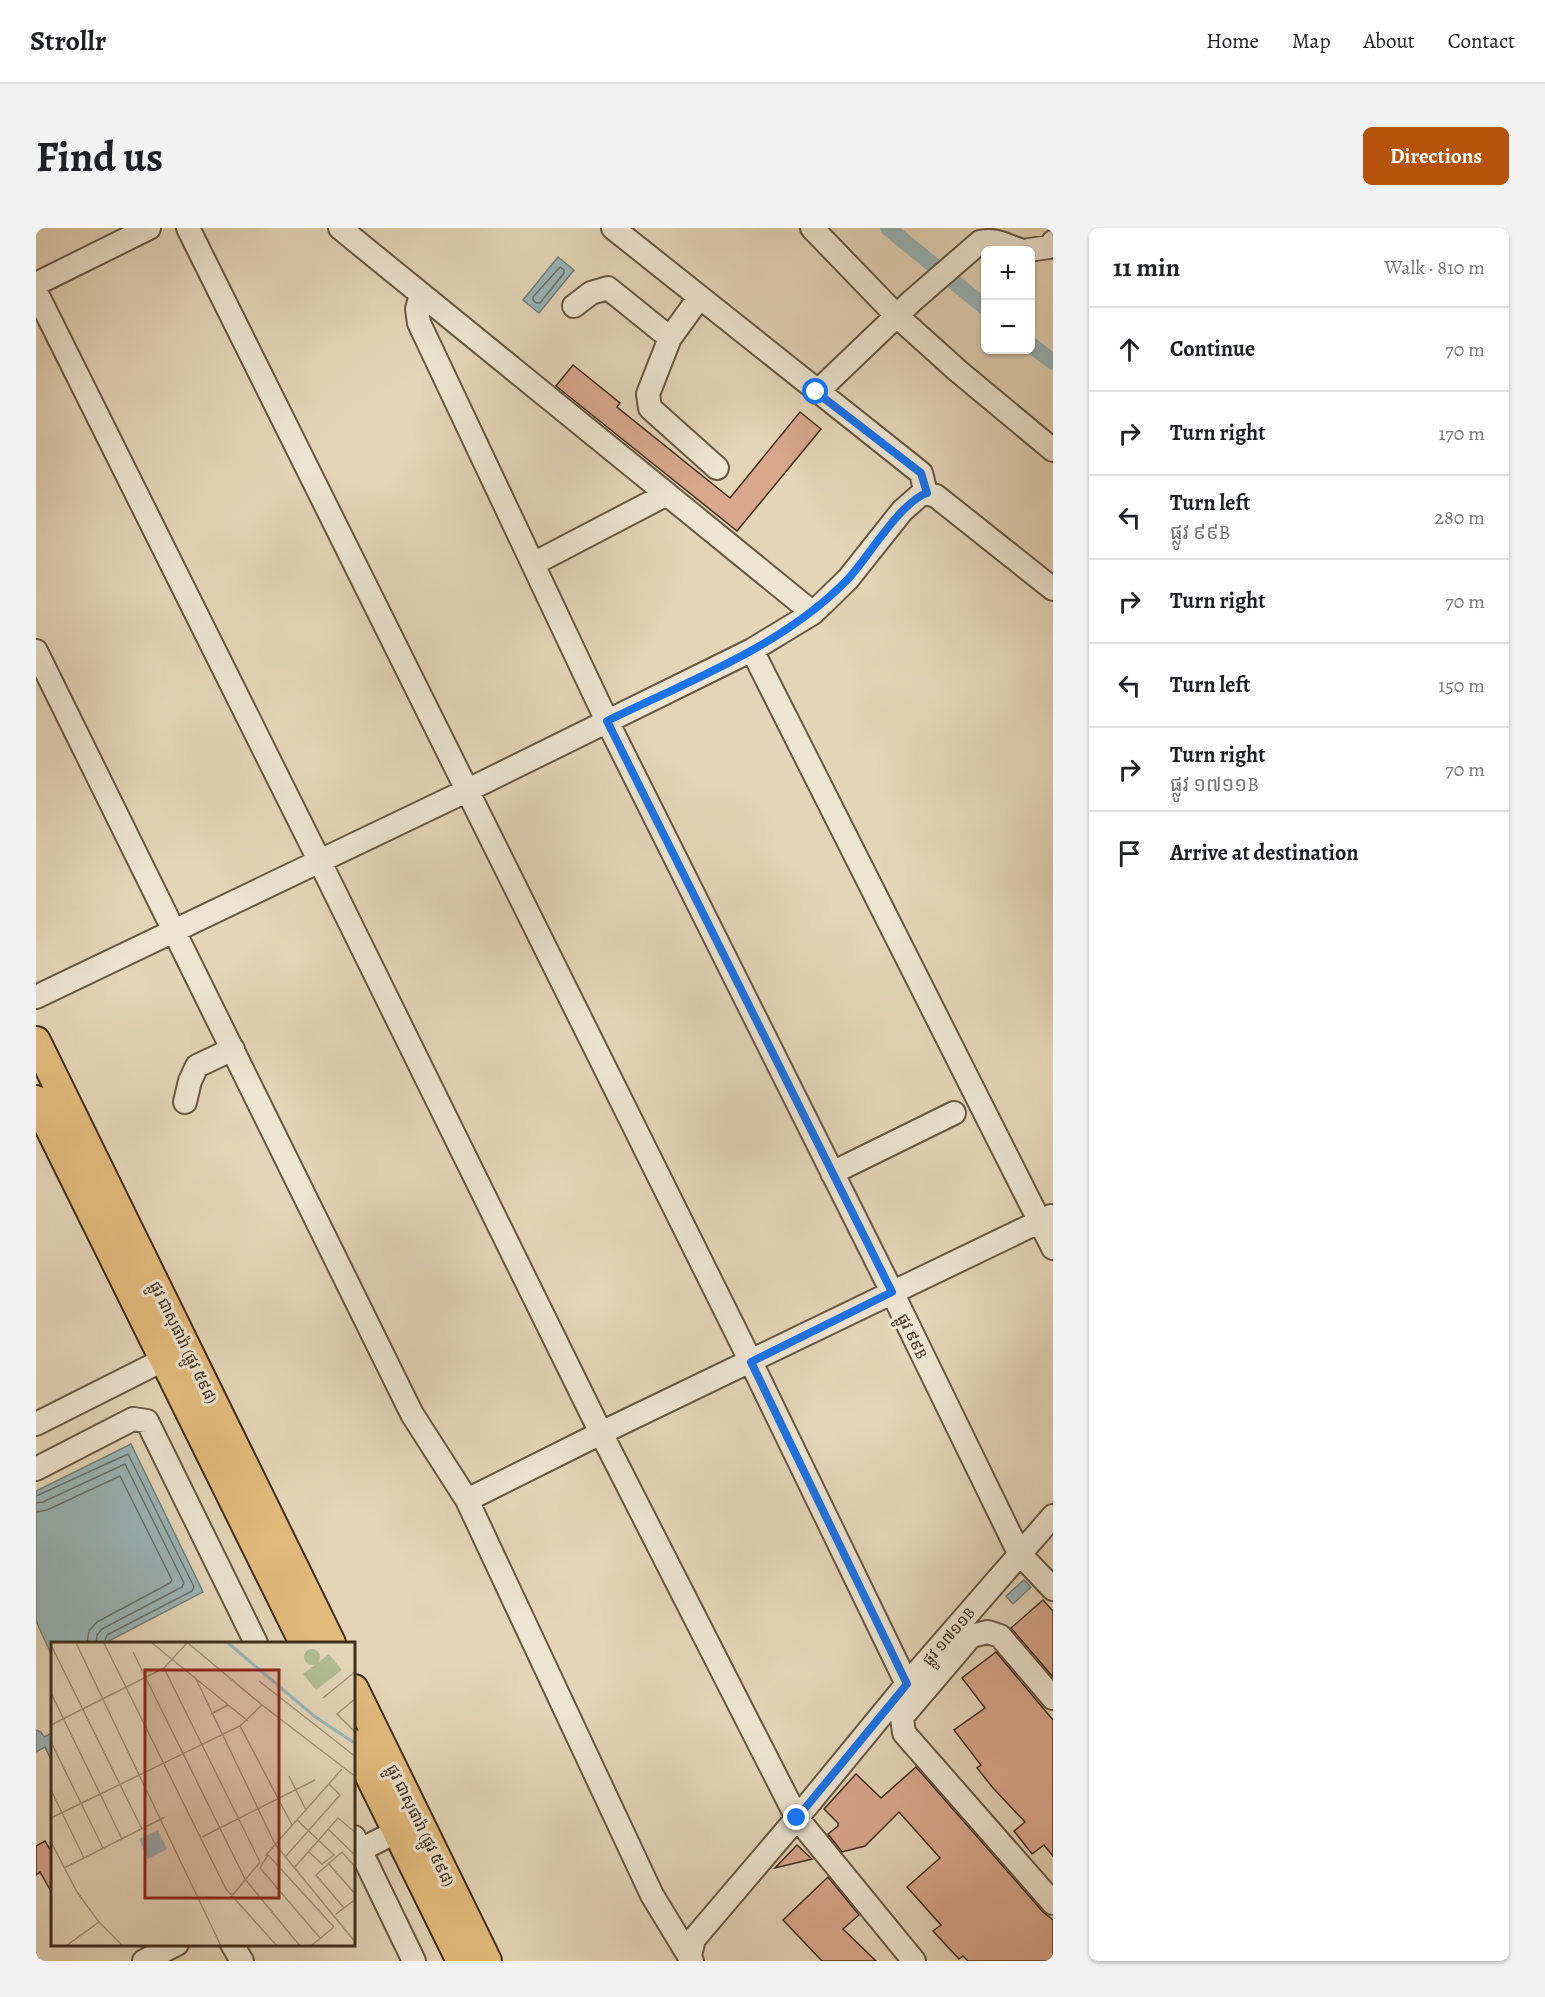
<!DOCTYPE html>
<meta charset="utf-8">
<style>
:root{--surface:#fff;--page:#f2f2f2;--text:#202124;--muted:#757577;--line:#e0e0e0;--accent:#b45309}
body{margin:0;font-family:Alegreya,"Noto Sans Khmer",serif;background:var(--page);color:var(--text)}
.controls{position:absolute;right:18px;top:18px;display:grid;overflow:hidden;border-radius:9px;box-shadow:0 2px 4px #0004}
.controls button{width:54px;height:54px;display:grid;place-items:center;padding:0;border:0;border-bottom:2px solid var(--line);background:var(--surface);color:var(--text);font:30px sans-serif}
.stop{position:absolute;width:18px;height:18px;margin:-14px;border:4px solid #1a73e8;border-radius:50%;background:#fff}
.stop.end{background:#1a73e8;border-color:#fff;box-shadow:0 2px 6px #0008}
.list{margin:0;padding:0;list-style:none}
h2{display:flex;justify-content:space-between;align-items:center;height:78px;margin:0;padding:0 24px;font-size:26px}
h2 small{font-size:20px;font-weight:400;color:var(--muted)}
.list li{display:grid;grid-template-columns:39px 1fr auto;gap:18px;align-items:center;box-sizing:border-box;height:84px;padding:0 24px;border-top:2px solid var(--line)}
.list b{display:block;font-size:22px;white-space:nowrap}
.list p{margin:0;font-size:20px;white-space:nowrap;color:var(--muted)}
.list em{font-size:20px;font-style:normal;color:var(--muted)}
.icon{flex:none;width:33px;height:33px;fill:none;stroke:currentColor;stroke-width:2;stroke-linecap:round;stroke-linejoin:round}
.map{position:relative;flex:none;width:1017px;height:1733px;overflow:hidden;border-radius:9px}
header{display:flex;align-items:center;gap:36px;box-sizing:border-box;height:84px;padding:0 30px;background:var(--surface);border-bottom:2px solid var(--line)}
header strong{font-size:28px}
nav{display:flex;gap:33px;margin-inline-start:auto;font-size:21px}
.intro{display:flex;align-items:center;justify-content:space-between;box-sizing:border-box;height:144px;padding:0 36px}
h1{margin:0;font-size:42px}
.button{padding:15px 27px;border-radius:9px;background:var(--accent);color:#fff;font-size:21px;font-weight:700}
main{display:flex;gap:36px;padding:0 36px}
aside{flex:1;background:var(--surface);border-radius:9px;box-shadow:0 2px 4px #0004}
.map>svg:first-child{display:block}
.water{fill:#99b6b9;stroke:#75807a;stroke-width:1.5}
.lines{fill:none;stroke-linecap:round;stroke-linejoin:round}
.shore{stroke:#6c726a;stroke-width:1.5}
.canal{stroke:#99b6b9;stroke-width:16}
.building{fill:#d8a78c;stroke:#3f2e1c;stroke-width:1.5}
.minor-casing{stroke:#685843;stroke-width:26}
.major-casing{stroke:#3f2e1c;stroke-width:32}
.minor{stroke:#ede4d1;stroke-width:22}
.major{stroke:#e2ba7c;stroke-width:28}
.route{stroke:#1a73e8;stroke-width:8}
.labels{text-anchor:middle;stroke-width:6;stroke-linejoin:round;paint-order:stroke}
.street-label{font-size:16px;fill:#3f2e1c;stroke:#ede4d1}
.inset-river{fill:none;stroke:#99b6b9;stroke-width:3}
.inset-road{fill:none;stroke:#a2927a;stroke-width:1.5}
.view{fill:#8f2418;fill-opacity:0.15;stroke:#8f2418;stroke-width:3}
.inset-edge{fill:none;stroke:#3f2e1c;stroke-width:3}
</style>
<header>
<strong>Strollr</strong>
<nav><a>Home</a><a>Map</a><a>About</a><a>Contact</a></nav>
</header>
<div class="intro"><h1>Find us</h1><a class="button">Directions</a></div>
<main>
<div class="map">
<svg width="1017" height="1733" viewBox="0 0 1017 1733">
<rect width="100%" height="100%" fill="#e4d5b8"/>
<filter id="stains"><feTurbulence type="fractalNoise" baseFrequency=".00333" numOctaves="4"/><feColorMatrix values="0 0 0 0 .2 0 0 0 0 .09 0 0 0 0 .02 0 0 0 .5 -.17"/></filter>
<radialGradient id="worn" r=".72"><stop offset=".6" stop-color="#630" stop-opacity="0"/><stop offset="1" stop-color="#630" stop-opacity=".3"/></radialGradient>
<!-- water -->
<path class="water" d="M522,29L538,42L503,85L487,72Z
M95,1216L167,1364L69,1415H16V1428L0,1393V1263Z
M988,1352L995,1359L977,1376L970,1368Z
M0,1502L5,1504L8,1509L16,1505V1534L9,1519L0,1524Z"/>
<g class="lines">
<!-- shore -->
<path class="shore" d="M524,39L528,42V45L504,75H500L497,72V69Z
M0,1268L92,1226L158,1359L156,1363L71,1407L68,1415
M0,1275L7,1274L89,1236L148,1355L146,1359L66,1401L61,1407L60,1415
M0,1284L11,1282L84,1248L136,1352L134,1355L61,1394L53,1403L51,1415"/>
<!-- canal -->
<path class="canal" d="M852,0L950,80
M994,116L1017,134"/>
</g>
<!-- building -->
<path class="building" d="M537,137L584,175L581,179L694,270L764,184L785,201L701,303L520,158Z
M1007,1372L1017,1383V1449L975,1400Z
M960,1424L1017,1492V1628L1008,1617L996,1626L978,1603L989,1594L957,1560L941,1540L945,1537L918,1502L949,1480L926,1450Z
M880,1539L1007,1684L1017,1692V1733H932L927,1728L923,1731L897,1703L905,1697L871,1659L904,1630L863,1584L829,1618L806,1624L792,1606L802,1598V1595L788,1581L820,1546L845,1570Z
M9,1613L16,1625V1665L4,1644L0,1647V1618Z
M761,1617L776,1631L739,1640Z
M792,1649L823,1687L807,1701L840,1733H786L747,1692Z"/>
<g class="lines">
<defs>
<path id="minor" d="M152,0L715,1134L871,1456
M304,0L777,385
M577,0L885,245L890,265
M776,0L861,88L922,143L1017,222
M993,22L1013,19L1017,14
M0,56L113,0
M0,64L283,632L565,1205L761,1590L878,1733
M385,66L381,81L383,95L571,493L856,1064L983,1325L1017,1361
M663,70L634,110L612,166L614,180L681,240
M538,78L555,65L572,60L634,110
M781,164L876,73L944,14C960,10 970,18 984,22
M497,336L631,266
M716,422L1017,1020
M0,423L376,1186L431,1272L616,1667L656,1733
M0,769L430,563L716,422L777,385L812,351L866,283L883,268L890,265L900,268L1017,361
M149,874L154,853L161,838L197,821
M796,945L918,885
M0,1196L141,1125
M0,1241L97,1191L111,1193L220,1415
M431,1272L565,1205L1015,988
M1017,1470L964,1408L952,1404L935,1408L866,1489L868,1505L1017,1675
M318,1609L378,1733
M318,1625L376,1596
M196,1716L206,1733
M654,1727L658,1711L761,1590L871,1456L1017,1288
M108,1733L141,1716"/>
<path id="major" d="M0,813L295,1415
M0,872L268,1415
M318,1461L451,1733
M318,1516L425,1733"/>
</defs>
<!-- minor casing -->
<use href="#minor" class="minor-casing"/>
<!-- major casing -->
<use href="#major" class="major-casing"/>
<!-- minor -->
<use href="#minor" class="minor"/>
<!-- major -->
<use href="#major" class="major"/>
</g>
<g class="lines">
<!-- route -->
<path class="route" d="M761,1590L871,1456L715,1134L856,1064L571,493C653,453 747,418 811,352C832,330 864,274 891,265L885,245L780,164"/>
</g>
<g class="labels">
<!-- street labels -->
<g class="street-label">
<text transform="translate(877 1108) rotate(64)" y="6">ផ្លូវ ៩៩B</text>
<text transform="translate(148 1114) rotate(64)" y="6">ផ្លូវ ជាសុផារ៉ា (ផ្លូវ ៥៩៨)</text>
<text transform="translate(912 1408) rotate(-49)" y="6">ផ្លូវ ១៧១១B</text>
<text transform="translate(385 1597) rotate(64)" y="6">ផ្លូវ ជាសុផារ៉ា (ផ្លូវ ៥៩៨)</text>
</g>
</g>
<!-- overview -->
<g transform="translate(15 1414)">
<rect width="304" height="304" fill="#e4d5b8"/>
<path d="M253 15a8 8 0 1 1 16 0a8 8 0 1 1-16 0ZM278,12L291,28L265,48L252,32Z" fill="#b0be92"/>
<path d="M107,188L116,207L97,217L88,197Z" fill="#99b6b9"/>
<path class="inset-river" d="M177,1L263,74L305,102"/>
<path class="inset-road" d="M25,1L170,304M53,1L175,247L226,304M101,1L197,79M137,1L211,63M0,3L91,187M82,10L194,237L249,304M113,26L209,220M145,37L224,202L305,301M208,39L305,115M0,51L71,197M272,56L305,29M305,56L286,72L305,91M160,72L177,63M0,83L113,26L136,1M189,84L241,183M0,100L52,206M238,134L255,168M0,148L33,216M0,176L189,84L211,63L305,135M246,178L283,213L271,222L258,210M277,187L305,214M151,195L264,138M0,200L26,250L48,280M214,214L291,127M235,214L289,153L278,142M277,221L305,253M244,225L287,176L305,191M13,226L114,175M180,255L209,220M293,266L265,233L291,210L305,226M285,272L305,257M269,296L209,226L217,213L283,285M15,304L48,280L72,304M260,304L283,285"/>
<path class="view" d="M94,28H228V256H94Z"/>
<rect width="304" height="304" class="inset-edge"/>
</g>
<rect width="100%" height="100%" filter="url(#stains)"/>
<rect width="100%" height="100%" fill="url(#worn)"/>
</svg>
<div class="controls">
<button>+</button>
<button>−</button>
</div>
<div class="stop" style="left:780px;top:164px"></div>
<div class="stop end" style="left:761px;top:1590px"></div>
</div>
<aside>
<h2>11 min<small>Walk · 810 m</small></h2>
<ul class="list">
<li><svg class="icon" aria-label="ahead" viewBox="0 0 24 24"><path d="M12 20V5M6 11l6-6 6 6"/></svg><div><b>Continue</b></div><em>70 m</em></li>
<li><svg class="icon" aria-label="right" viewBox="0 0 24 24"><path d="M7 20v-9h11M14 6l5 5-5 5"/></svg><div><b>Turn right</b></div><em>170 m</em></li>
<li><svg class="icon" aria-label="left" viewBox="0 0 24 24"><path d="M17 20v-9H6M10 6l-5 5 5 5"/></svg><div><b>Turn left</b><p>ផ្លូវ ៩៩B</p></div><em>280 m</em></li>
<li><svg class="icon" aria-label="right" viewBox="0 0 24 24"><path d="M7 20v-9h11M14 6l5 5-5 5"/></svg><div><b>Turn right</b></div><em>70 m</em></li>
<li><svg class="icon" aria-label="left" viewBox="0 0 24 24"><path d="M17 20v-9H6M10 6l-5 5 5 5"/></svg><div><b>Turn left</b></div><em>150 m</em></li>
<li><svg class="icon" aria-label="right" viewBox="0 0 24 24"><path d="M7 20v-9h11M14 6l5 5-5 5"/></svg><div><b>Turn right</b><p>ផ្លូវ ១៧១១B</p></div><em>70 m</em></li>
<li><svg class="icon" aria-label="arrive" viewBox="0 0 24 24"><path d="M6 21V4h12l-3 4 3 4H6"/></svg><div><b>Arrive at destination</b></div></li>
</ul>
</aside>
</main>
